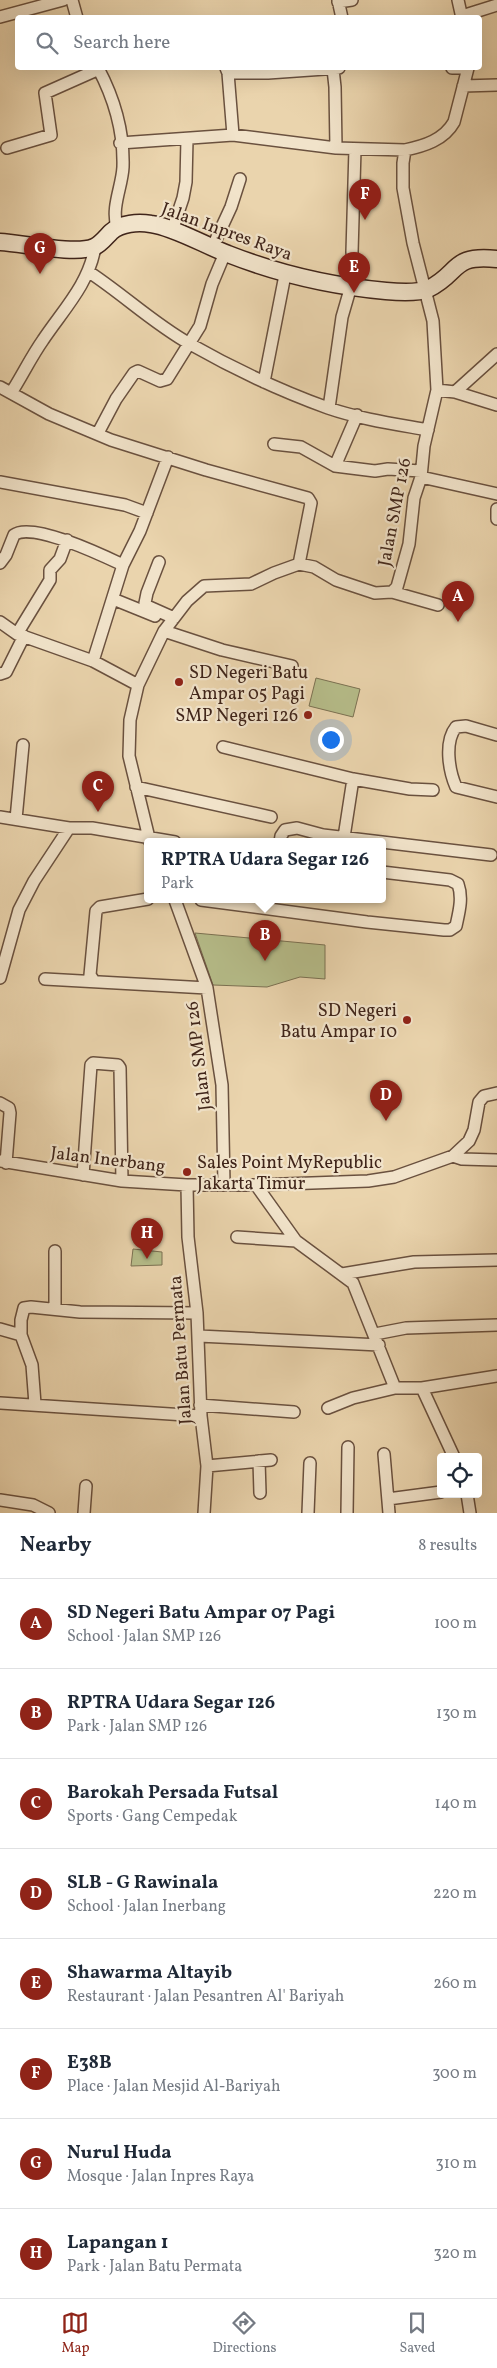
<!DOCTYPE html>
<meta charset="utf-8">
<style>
:root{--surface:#fff;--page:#f2f2f3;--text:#1f2937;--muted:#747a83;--line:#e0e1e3;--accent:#8f2418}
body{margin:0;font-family:Vollkorn,serif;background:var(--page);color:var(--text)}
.controls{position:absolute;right:15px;bottom:15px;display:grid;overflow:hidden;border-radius:5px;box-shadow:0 5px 20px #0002}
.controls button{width:45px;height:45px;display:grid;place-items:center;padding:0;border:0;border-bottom:1px solid var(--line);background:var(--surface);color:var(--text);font:25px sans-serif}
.you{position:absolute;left:330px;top:739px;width:18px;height:18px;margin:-12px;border:4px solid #fff;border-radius:50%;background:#1a73e8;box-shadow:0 0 0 8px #1a73e833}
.badge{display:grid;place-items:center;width:32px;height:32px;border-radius:50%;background:var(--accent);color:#fff;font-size:16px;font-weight:700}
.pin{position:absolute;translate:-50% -41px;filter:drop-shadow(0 1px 2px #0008)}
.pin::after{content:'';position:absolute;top:26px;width:18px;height:15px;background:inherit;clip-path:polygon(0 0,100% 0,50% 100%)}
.popup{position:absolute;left:144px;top:838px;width:242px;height:65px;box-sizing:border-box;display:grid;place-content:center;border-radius:5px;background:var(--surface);filter:drop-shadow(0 1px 4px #0005);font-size:16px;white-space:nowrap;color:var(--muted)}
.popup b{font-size:19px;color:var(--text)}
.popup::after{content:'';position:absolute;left:50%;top:100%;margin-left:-10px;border:10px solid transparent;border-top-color:var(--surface)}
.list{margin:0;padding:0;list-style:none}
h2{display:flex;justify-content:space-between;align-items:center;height:65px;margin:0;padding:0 20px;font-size:21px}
h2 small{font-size:16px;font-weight:400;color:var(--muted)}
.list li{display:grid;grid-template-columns:32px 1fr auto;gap:15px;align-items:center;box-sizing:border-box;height:90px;padding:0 20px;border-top:1px solid var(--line)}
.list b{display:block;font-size:19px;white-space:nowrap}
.list p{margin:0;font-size:16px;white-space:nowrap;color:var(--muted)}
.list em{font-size:16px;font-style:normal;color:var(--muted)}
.icon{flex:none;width:28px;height:28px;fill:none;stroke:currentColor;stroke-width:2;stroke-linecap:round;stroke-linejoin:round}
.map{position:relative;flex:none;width:497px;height:1513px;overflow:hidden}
.search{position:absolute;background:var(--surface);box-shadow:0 5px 20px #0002;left:15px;right:15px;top:15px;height:55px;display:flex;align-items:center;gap:12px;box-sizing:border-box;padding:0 18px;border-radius:5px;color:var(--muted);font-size:19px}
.sheet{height:785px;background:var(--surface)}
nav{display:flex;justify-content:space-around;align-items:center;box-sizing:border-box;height:70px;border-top:1px solid var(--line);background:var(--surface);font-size:14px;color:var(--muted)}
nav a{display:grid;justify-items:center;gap:2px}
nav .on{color:var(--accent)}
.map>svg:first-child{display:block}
.green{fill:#b6bd8a;stroke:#7b7152}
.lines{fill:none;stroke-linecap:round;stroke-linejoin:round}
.street-casing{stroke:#6a513f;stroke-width:14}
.secondary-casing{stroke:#40251a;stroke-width:19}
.street{stroke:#f1e3ca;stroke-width:11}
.secondary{stroke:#f1e3ca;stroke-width:16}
.poi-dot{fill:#8f2418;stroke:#f1e3ca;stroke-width:2}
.labels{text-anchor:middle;stroke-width:4.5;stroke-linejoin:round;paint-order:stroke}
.street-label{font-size:18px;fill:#40251a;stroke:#f1e3ca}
.poi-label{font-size:18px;fill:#40251a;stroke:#f1e3ca;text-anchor:start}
</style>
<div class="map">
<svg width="497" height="1513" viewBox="0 0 497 1513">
<rect width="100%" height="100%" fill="#ead4ad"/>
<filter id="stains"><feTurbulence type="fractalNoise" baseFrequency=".004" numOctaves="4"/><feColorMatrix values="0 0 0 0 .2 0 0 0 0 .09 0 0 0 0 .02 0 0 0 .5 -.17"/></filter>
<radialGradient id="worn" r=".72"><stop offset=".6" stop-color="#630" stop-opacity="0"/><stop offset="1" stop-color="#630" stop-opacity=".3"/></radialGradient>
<!-- green -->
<path class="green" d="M316,678L360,689L353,717L309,706Z
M195,933L325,945V979L300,977L267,987L213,985Z
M133,1249L162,1252V1265L131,1266Z"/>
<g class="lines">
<defs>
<path id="street" d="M72,0L77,18
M338,0L342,18
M458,0L462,18
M338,2L352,0
M462,16L497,5
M0,17L63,0
M98,68C114,98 124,132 123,167C122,187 111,207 117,227
M226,68L228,73H268L339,68
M452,68H468
M333,69L335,87L336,148
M228,73L233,135
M463,86L497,85
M120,143L233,135L336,148L405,150
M7,148L51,135L45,93L99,69
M355,149L352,252L356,286
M172,231L183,198L186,182L187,139
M213,246L231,207L240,179
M89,272C124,295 154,324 190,344C234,369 281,391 328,408C360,419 395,424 428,430
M264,382L285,275
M0,387L49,414L111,440L206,470L308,498L311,503L299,564
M437,390L455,392L497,405
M455,392L497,354
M11,393C22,376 31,357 43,340C63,310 89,284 95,247
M329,408L342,317L351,286
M98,433L116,399L134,373L138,371L160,381L167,379L200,326L212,284L225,253
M274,444L301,447L335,466L375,471L388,469L421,471
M335,466L357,415
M421,477L497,494
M0,482L125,505L147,513
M497,509V519
M159,562L147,593L145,603L147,606L174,618
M0,563L6,555L14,535C31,521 104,556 123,565
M392,592L438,605
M118,601L155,616
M0,622L17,634L93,661L138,685
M164,631L222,650L292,666
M17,634L50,580V570L60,559L67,540
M93,661L123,565L140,531L168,457
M0,674L6,672L24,636
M497,735L466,726L456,727C444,742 449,771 456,787L497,797
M223,747L353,779L410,789L433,790
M136,787L271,817
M0,817L69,828H92L175,842
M16,819L23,745
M344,837L353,779
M150,842L129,756L130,720L138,685L164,631L187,601L204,586L251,584L274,573L299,564L314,567L336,580L375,593L392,592L397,587L409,544L414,498L421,477L424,446L437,390L433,321L413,243L403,188V163L405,150C424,146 444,140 454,122L468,68
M280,842L281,836L285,830L297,828L323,835L491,855
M175,900L207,988L222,1085L224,1184
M201,900L367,922L444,930H450L456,926C459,912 463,898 458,884L450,880L382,872
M0,978L19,910L34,881L69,828
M45,979L207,988
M94,981L90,975L96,911L100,907L148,899
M0,1103L9,1108L10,1113L6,1163
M453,1156L462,1159L497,1160
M0,1161L122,1181L187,1185H256L368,1181L394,1177L453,1156L469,1141L474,1130L479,1102L484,1096L497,1093
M83,1175L91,1065L93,1063L118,1065L120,1068L122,1181
M187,1185L188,1237L197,1313L201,1416L207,1466L204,1513
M256,1185L296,1241L353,1283L395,1388H422L454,1457
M237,1237L296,1241
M342,1274L414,1262L497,1260
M55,1309V1251
M0,1329L21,1335L32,1365L35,1404
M375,1334L406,1328L497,1325
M21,1335V1320L24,1308L31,1307L80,1312L197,1313
M199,1336L379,1345
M422,1388L497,1376
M0,1403L201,1416
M200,1405L294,1412
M328,1408L353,1398L395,1388
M384,1454L389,1513
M259,1461L260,1493
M207,1466L271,1460
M467,1494L470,1513
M388,1499L441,1492
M0,1500L33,1505L49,1513
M84,1513L86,1486
M308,1513L310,1463
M347,1513L348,1447"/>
<path id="secondary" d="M0,242C22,243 75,255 94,247C101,244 106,237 111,232C121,223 138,222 151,224C174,227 206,246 228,254C279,274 331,286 386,291C397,292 418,293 428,289C461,273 450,254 497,259"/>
</defs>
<!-- street casing -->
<use href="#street" class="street-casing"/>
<!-- secondary casing -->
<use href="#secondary" class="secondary-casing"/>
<!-- street -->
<use href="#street" class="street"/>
<!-- secondary -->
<use href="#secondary" class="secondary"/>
</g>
<!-- markers -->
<g class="poi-dot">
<circle cx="179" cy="682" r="5"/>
<circle cx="308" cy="715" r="5"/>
<circle cx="407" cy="1020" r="5"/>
<circle cx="187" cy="1172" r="5"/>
</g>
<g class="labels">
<!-- street labels -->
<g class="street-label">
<text transform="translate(227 231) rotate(20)" y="6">Jalan Inpres Raya</text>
<text transform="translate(394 512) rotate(-79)" y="6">Jalan SMP 126</text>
<text transform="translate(198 1056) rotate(-97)" y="6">Jalan SMP 126</text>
<text transform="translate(108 1159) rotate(7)" y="6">Jalan Inerbang</text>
<text transform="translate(180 1350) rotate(-94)" y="6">Jalan Batu Permata</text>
</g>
<!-- poi labels -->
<g class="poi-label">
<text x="189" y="678">SD Negeri Batu<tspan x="189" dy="21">Ampar 05 Pagi</tspan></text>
<text x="298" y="721" text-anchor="end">SMP Negeri 126</text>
<text x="397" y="1016" text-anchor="end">SD Negeri<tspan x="397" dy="21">Batu Ampar 10</tspan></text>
<text x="197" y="1168">Sales Point MyRepublic<tspan x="197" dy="21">Jakarta Timur</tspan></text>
</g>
</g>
<rect width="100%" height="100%" filter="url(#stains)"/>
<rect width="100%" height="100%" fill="url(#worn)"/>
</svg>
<div class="controls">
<button><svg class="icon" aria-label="locate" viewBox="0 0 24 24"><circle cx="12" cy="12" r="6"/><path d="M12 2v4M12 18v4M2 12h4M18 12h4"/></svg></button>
</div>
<div class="you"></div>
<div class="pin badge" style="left:458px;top:622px">A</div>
<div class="pin badge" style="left:265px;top:961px">B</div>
<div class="popup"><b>RPTRA Udara Segar 126</b>Park</div>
<div class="pin badge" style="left:98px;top:812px">C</div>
<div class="pin badge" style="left:386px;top:1121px">D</div>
<div class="pin badge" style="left:354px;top:293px">E</div>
<div class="pin badge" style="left:365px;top:220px">F</div>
<div class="pin badge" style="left:40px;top:274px">G</div>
<div class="pin badge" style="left:147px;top:1259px">H</div>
<div class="search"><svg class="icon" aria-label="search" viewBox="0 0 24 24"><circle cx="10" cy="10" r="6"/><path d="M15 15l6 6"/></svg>Search here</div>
</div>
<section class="sheet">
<h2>Nearby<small>8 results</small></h2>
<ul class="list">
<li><span class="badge">A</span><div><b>SD Negeri Batu Ampar 07 Pagi</b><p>School · Jalan SMP 126</p></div><em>100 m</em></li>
<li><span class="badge">B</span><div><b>RPTRA Udara Segar 126</b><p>Park · Jalan SMP 126</p></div><em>130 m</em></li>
<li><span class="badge">C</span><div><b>Barokah Persada Futsal</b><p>Sports · Gang Cempedak</p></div><em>140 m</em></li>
<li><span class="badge">D</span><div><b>SLB - G Rawinala</b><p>School · Jalan Inerbang</p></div><em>220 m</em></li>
<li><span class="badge">E</span><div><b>Shawarma Altayib</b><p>Restaurant · Jalan Pesantren Al' Bariyah</p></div><em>260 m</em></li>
<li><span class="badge">F</span><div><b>E38B</b><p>Place · Jalan Mesjid Al-Bariyah</p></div><em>300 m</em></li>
<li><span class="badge">G</span><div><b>Nurul Huda</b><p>Mosque · Jalan Inpres Raya</p></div><em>310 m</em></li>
<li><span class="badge">H</span><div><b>Lapangan 1</b><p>Park · Jalan Batu Permata</p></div><em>320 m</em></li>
</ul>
</section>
<nav>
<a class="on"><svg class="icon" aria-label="map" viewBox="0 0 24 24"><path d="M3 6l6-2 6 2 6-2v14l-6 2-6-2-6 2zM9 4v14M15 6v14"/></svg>Map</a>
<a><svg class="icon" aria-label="directions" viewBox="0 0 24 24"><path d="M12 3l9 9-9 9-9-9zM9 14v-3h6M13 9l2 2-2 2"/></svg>Directions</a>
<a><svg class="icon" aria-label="saved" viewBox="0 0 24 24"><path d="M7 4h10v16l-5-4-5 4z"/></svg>Saved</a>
</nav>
